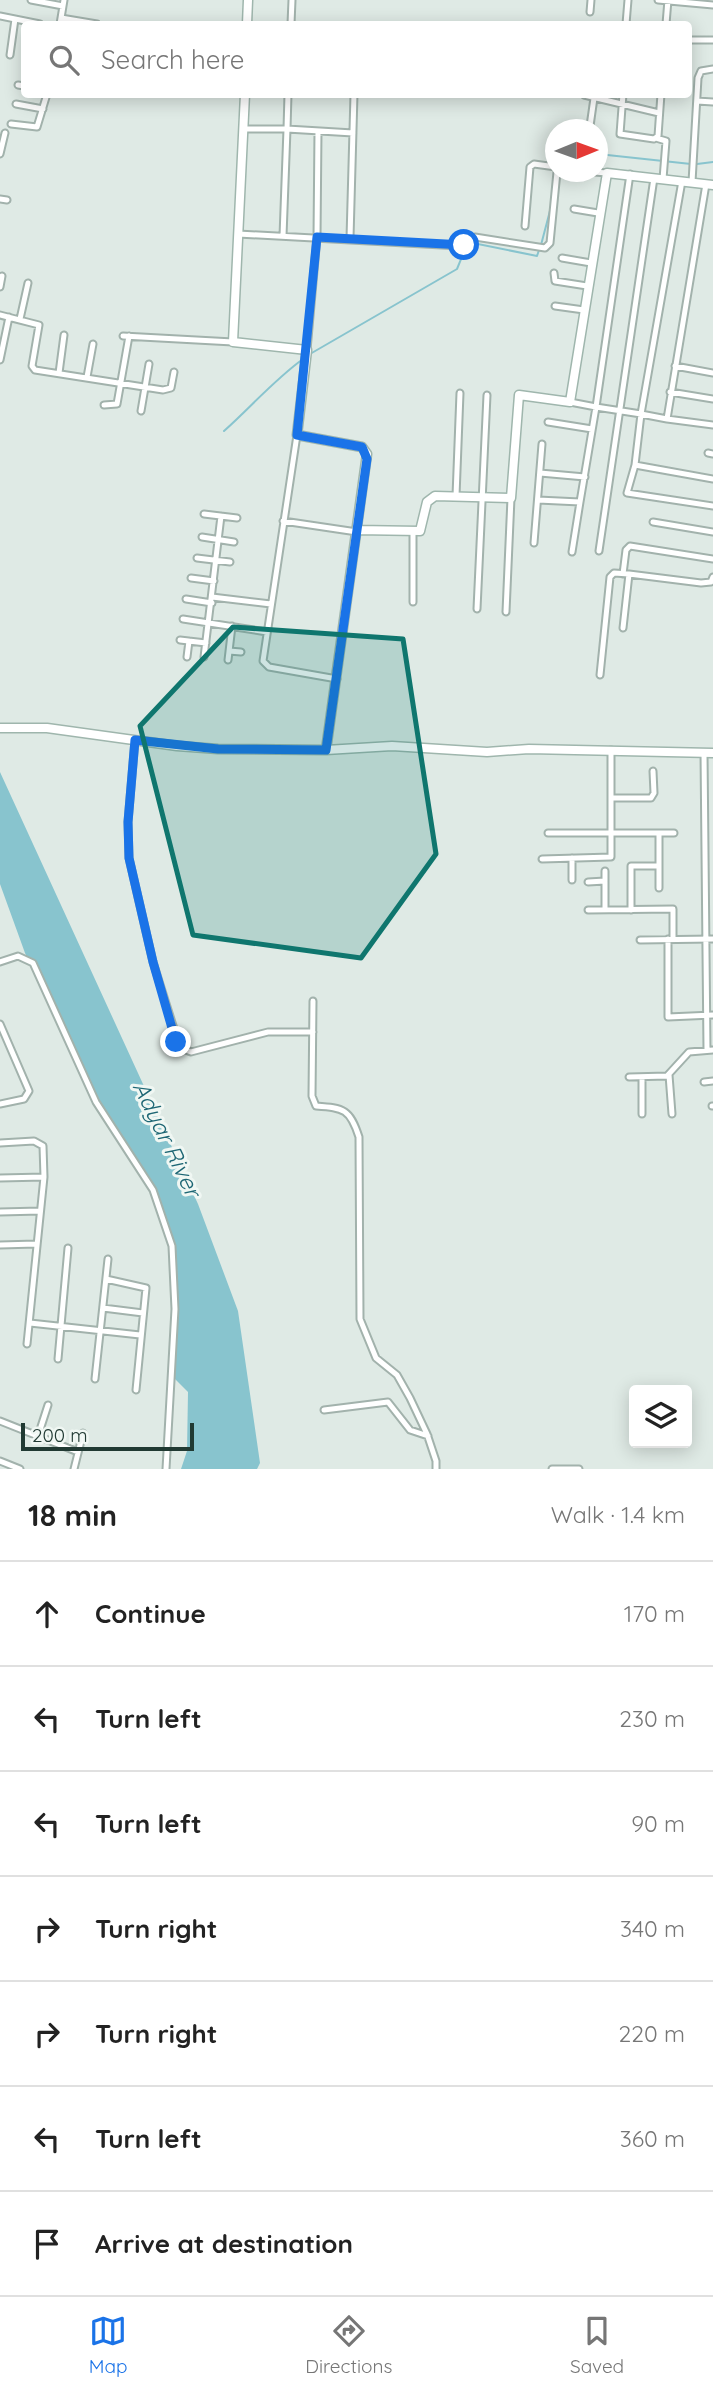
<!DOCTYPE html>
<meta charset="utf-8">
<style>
:root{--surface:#fff;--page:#f6f6f6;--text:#222;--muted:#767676;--line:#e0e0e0;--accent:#1a73e8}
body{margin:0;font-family:Quicksand,sans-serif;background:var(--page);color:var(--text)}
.controls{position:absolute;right:21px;bottom:21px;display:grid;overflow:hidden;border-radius:7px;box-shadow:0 4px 18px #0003}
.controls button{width:63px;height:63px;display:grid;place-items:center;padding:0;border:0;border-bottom:2px solid var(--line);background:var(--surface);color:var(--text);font:35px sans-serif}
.compass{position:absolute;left:545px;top:119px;width:63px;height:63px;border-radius:50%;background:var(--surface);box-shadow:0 4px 18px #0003;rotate:89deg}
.scale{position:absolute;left:21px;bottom:18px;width:173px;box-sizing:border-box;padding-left:7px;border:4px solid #213a33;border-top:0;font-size:19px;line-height:24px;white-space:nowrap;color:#213a33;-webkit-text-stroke:5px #f0f7f3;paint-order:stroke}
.stop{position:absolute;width:21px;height:21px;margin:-16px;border:5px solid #1a73e8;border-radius:50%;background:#fff}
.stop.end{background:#1a73e8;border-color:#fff;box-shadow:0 2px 7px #0008}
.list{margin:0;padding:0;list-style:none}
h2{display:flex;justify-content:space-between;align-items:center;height:91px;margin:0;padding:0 28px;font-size:30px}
h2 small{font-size:23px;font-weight:400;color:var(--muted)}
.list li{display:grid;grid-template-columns:46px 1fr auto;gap:21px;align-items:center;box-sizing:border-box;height:105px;padding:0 28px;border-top:2px solid var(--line)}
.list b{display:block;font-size:26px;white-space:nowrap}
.list em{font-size:23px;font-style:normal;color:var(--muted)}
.icon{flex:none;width:38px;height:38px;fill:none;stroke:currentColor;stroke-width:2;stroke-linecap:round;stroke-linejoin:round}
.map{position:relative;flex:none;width:713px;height:1469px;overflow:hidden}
.search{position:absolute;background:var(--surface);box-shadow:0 4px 18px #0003;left:21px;right:21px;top:21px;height:77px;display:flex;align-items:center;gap:18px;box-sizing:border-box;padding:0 24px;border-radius:7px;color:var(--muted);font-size:26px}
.sheet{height:826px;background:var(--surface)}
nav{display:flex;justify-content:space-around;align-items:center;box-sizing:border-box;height:98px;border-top:2px solid var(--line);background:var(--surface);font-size:19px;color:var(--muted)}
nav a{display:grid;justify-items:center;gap:4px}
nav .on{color:var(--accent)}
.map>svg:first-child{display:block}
.water{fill:#88c4ce}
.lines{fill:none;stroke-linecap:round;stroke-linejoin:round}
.stream{stroke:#88c4ce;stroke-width:2}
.street-casing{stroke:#a2b2ac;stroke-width:9}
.secondary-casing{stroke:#9fb6ad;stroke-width:11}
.street{stroke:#fff;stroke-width:5}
.secondary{stroke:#fff;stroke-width:8}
.route{stroke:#1a73e8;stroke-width:9}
.marked{fill:#0f766e;fill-opacity:0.2;stroke:#0f766e;stroke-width:5;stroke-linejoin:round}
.labels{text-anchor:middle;stroke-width:6;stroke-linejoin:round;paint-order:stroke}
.water-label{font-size:23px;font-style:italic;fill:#1d6674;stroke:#f0f7f3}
</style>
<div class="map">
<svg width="713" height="1469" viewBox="0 0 713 1469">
<rect width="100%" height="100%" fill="#dfeae5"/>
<!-- water -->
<path class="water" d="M0,772L198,1204L238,1311L260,1463L257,1469H181L187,1451L188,1392L171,1375L175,1322L172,1245L150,1183L86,1084L25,953L0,884Z"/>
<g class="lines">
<!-- stream -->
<path class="stream" d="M598,154L691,164
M697,164L713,162
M541,245L551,207
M310,354L457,269L468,242L537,256L539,250
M224,431C251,407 274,380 303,359"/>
<defs>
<path id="street" d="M31,0L63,6
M658,0L713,5
M590,12L591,0
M0,16L40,24
M61,18L97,24
M60,24L64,0
M291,24L292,0
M626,24L628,0
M666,24L668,0
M688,40H713
M10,55L15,19
M18,85L24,86
M623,94L620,134L654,139L658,136L661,94
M584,95L659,113
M697,101L713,102
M16,104L43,109
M11,124L37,127L47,94
M590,126L594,98
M244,129H287L288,94
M656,138L666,141L663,179
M0,154L5,133
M594,172L607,173
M630,174L596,407L641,414L682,181
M692,182L698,78L701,71L713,69
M706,184L667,419L641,414L635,465L627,493L713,506
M0,199L7,200
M574,209L598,213
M525,226L530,167L534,164L556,167
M238,234L460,246L475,237L545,248L550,243L557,172
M283,236L287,129L353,133
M350,238L354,94
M562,258L591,263
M554,273L555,281L587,286
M0,287L2,276
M555,306L584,310
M0,315L39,325L32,366L35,370L163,390L171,388L174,372
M20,319L28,283
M123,336L233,342
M307,350L317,237L318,131
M0,360L9,317
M675,366L713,373
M59,373L64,335
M87,377L93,344
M670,392L713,399
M570,402L596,407L580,502
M104,405L117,404L129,336
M141,411L149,364
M667,419L713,425
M548,422L592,429
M297,435L263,661L269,667L337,679
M708,453L713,454
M635,465L713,479
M540,473L585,477
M456,496L460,393
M538,500L580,502L572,552
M204,514L237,518
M283,521L357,532
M653,522L713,532
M202,537L234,542
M534,543L542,444
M599,551L654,178
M197,558L230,562
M623,574L626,550L630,546L713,559
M191,578L214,581
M212,597L271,604
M186,599L212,603
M413,602V533
M477,609L487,395
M506,612L511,498
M183,619L267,632
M623,628L629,574L701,583L711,582L713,577
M180,640L206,643
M229,651L241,652
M187,657L189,641
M204,657L221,516
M228,660L232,626
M600,675L610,577L614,573L629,574
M135,740L128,822L129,858L153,962L180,1048L191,1052L268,1032H313
M704,753L707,1050
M611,798H651L654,793L653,771
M548,833H674
M542,859L611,857V750
M572,880V858
M588,882L605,881
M659,888V833
M588,910L673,909V939
M605,910V871
M631,910V866H659
M668,939V1017L713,1015
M640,940L713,939
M0,962L18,956L33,963L96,1102L153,1190L172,1246L175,1309L166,1469
M313,1001L312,1096L316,1106C344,1108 350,1109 359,1137L360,1319L376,1358L397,1375L410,1398L427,1434L436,1461V1469
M0,1024L29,1091L24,1099L0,1104
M669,1075L672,1114
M629,1077L667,1076L689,1052L713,1050
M704,1082L713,1081
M712,1106H713
M642,1114V1077
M0,1143L34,1141L43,1146L44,1177L27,1344
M0,1178L44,1177
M0,1212L40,1211
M0,1245L36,1244
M106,1279L146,1288L136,1390
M103,1308L143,1313
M30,1323L140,1335
M58,1359L68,1248
M95,1379L108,1259
M324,1410L388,1402L410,1430L428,1436
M0,1421L78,1452
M38,1436L48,1405
M0,1461L20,1469
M74,1469L83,1433
M552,1469H579"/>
<path id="secondary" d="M247,24L248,0
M245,94L233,342L307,350L297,435L362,447L367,454L326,750
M357,530L420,531L427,502L435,496L511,498L519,395L570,402L607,173L713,185
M0,728H47L177,746L218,749L326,750L392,746L487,752L529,749L713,753"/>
</defs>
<!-- street casing -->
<use href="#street" class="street-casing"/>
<!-- secondary casing -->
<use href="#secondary" class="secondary-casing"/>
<!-- street -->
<use href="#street" class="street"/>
<!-- secondary -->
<use href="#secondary" class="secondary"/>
</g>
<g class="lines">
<!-- route -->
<path class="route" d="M176,1042L153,962L129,858L128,822L135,740L218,749L326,750L367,459L362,447L297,435L317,237L464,245"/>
</g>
<!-- marked area -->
<path class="marked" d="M233,627L403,639L436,854L361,958L193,935L140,726Z"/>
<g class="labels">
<!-- water labels -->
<g class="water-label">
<text transform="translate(167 1139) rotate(64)" y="8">Adyar River</text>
</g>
</g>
</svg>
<div class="controls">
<button><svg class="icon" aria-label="layers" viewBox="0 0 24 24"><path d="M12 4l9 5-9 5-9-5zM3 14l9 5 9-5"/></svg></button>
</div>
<svg class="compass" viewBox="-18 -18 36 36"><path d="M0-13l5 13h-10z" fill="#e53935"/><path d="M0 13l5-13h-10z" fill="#767676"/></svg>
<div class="scale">200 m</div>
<div class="stop" style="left:464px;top:245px"></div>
<div class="stop end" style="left:176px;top:1042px"></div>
<div class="search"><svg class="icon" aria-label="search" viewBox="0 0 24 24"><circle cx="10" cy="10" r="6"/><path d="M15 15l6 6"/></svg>Search here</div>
</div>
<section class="sheet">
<h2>18 min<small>Walk · 1.4 km</small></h2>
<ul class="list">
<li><svg class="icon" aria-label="ahead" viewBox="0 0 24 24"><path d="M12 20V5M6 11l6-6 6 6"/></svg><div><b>Continue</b></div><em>170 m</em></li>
<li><svg class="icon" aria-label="left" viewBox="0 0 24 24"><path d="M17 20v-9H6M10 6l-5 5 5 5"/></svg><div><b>Turn left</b></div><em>230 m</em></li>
<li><svg class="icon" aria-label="left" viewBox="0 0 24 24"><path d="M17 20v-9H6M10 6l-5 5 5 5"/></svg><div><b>Turn left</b></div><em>90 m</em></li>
<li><svg class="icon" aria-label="right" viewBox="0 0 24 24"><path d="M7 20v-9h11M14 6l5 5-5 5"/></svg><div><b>Turn right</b></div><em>340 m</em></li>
<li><svg class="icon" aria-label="right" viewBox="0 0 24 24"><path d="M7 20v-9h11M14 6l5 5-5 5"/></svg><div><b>Turn right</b></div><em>220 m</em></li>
<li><svg class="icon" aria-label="left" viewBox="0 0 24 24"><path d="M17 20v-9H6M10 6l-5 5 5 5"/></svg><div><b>Turn left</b></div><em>360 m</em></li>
<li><svg class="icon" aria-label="arrive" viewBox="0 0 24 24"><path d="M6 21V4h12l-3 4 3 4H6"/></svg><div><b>Arrive at destination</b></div></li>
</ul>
</section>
<nav>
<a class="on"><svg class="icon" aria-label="map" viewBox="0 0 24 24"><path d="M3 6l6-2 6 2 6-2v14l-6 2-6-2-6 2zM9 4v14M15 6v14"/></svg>Map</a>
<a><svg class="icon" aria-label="directions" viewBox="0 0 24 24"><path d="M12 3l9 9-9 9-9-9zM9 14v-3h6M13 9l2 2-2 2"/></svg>Directions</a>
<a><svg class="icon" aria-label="saved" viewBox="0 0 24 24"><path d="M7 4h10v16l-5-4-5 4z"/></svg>Saved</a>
</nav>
